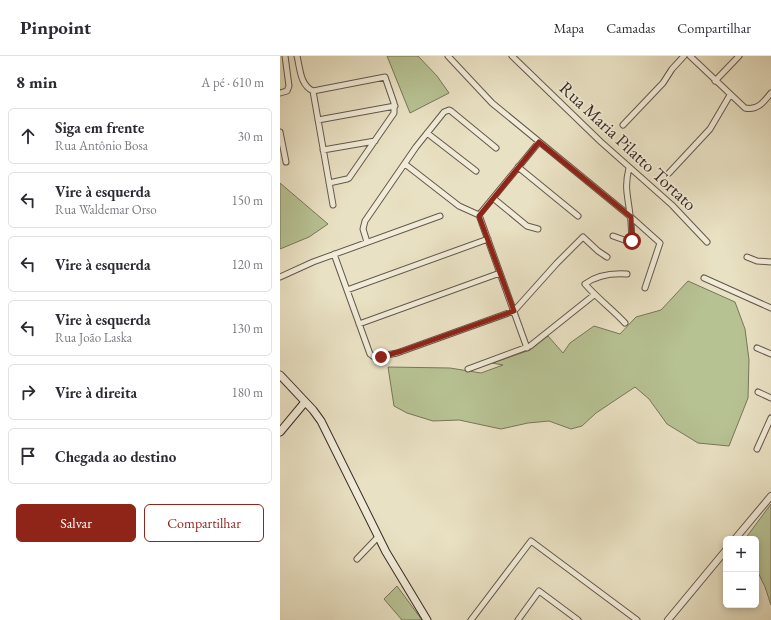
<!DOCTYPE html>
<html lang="pt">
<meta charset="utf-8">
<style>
:root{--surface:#fff;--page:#f2f2f3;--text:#2b2b33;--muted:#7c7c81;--line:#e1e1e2;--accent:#8f2418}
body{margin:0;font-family:"EB Garamond",serif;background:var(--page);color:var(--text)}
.controls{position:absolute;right:12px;bottom:12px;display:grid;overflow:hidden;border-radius:6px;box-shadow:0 2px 6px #0003}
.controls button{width:36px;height:36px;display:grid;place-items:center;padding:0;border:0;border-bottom:1px solid var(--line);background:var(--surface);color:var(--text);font:20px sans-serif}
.stop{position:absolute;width:12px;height:12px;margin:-9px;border:3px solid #8f2418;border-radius:50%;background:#fff}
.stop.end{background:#8f2418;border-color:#fff;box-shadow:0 1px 4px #0008}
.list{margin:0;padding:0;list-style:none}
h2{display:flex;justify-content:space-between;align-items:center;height:52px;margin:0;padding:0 16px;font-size:17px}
h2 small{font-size:13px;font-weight:400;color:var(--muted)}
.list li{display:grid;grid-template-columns:26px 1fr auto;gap:12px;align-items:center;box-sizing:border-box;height:56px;margin:0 8px 8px;padding:0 8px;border:1px solid var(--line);border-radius:6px}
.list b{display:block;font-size:15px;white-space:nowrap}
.list p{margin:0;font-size:13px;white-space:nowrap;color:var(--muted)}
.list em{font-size:13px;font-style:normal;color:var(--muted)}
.actions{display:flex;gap:8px;padding:12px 16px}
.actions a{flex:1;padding:9px 0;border:1px solid var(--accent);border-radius:6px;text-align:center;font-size:14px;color:var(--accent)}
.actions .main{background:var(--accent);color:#fff}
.icon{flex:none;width:22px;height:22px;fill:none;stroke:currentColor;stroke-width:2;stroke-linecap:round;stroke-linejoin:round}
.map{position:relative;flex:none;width:491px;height:564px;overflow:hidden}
header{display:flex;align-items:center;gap:24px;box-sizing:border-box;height:56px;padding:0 20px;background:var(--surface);border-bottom:1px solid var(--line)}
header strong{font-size:19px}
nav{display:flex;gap:22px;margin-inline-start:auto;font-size:14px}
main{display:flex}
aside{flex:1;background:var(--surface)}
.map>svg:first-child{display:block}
.green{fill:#b7c293;stroke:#78765c}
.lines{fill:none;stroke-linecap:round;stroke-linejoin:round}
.minor-casing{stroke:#64584d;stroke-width:7}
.tertiary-casing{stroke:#64584d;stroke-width:8}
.secondary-casing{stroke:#382a26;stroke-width:9}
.minor{stroke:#f1ecd8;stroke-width:5}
.tertiary{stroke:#f1ecd8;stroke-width:6}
.secondary{stroke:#f1ecd8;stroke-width:7}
.route{stroke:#8f2418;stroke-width:5}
.labels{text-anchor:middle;stroke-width:3.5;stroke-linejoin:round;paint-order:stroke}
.street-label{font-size:18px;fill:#382a26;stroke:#f1ecd8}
</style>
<header>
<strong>Pinpoint</strong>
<nav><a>Mapa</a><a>Camadas</a><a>Compartilhar</a></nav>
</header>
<main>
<aside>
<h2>8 min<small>A pé · 610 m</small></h2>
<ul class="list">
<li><svg class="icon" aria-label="ahead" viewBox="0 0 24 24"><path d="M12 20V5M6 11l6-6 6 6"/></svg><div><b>Siga em frente</b><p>Rua Antônio Bosa</p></div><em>30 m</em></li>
<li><svg class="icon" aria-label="left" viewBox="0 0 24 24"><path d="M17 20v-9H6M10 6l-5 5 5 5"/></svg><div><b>Vire à esquerda</b><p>Rua Waldemar Orso</p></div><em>150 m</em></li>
<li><svg class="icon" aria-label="left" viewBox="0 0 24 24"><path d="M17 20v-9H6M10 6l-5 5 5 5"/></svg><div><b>Vire à esquerda</b></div><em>120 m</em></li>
<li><svg class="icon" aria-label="left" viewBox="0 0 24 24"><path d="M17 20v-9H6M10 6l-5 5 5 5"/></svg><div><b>Vire à esquerda</b><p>Rua João Laska</p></div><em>130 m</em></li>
<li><svg class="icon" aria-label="right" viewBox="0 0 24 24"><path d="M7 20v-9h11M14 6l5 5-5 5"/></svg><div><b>Vire à direita</b></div><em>180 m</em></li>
<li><svg class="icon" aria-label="arrive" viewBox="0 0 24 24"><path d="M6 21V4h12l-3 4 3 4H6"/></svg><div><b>Chegada ao destino</b></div></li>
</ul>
<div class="actions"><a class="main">Salvar</a><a>Compartilhar</a></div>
</aside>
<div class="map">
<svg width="491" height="564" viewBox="0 0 491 564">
<rect width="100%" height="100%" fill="#e9e1c3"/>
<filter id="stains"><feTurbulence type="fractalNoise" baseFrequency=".005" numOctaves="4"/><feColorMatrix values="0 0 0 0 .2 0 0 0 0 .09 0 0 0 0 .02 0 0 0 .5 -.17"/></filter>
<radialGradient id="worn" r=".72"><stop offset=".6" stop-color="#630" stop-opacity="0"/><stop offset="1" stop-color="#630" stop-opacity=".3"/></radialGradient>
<!-- green -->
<path class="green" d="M107,0H138L157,20L169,37L130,57Z
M0,127L48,168L29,181L0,193Z
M408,225L455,246L465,273L469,304L468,342L449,390L418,387L387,368L369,343L355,331L316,357L302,370L291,373L269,365L248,367L221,373L179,364L153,365L127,357L114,350L108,311L170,312L201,317L223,309L212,307L250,294L268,280L283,297L290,287L314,270L340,278L356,261L381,254Z
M491,448V549L485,531L476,512V483H465Z
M117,530L142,564H122L104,543Z"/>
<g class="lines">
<defs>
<path id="minor" d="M17,0C20,12 20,29 33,35L105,21L114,47V57L69,122L67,123L49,127
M168,0L212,47L351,161L380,187L365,232
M232,0L321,86L392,149L427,186
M410,0L465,52C477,55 484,46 491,37
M435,25L459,0
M33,35L53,149
M0,37L7,35L9,30L5,0
M38,64L115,50
M343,69L383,27L392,13L404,0
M0,76L6,106
M147,77L196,115
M43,94L95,85
M125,108L179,150L199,159
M238,111L298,160
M389,117L430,73L450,39
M213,142L247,170L258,173
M199,159L247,292
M199,159L259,86
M333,180L350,186L352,185C351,177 352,168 350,159C348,140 344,132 349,112
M87,186L83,173L85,165L136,91L164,56L169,54L171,55L216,92
M54,198L90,298L94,301H97L117,297L234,255L277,207L303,181L318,195L327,201
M467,201L477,205L491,206
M0,221L33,206L160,160
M424,222L491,252
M67,234L208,183
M345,267C332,253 317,242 305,228C317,219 332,217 347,218
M79,268L220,217
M477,292L491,298
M188,313L250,290L314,239
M478,336L491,342
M477,393L491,362
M77,503L98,481
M191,564L251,485L357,564
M238,564L259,535L298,564"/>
<path id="tertiary" d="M455,483L491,440
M388,564L446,494"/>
<path id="secondary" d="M0,319L33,354L41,365L106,496L147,564
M0,376L25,346"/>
</defs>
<!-- minor casing -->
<use href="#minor" class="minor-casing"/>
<!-- tertiary casing -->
<use href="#tertiary" class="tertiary-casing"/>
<!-- secondary casing -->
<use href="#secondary" class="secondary-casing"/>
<!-- minor -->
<use href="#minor" class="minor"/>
<!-- tertiary -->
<use href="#tertiary" class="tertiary"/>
<!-- secondary -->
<use href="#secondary" class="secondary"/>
</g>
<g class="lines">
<!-- route -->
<path class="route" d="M101,301L122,295L234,255L199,160L259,86L351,161L352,185"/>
</g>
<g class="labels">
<!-- street labels -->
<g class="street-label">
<text transform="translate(348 90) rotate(43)" y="6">Rua Maria Pilatto Tortato</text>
</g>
</g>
<rect width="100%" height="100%" filter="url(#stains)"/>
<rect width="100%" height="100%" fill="url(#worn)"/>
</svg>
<div class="controls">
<button>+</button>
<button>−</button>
</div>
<div class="stop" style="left:352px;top:185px"></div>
<div class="stop end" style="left:101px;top:301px"></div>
</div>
</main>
